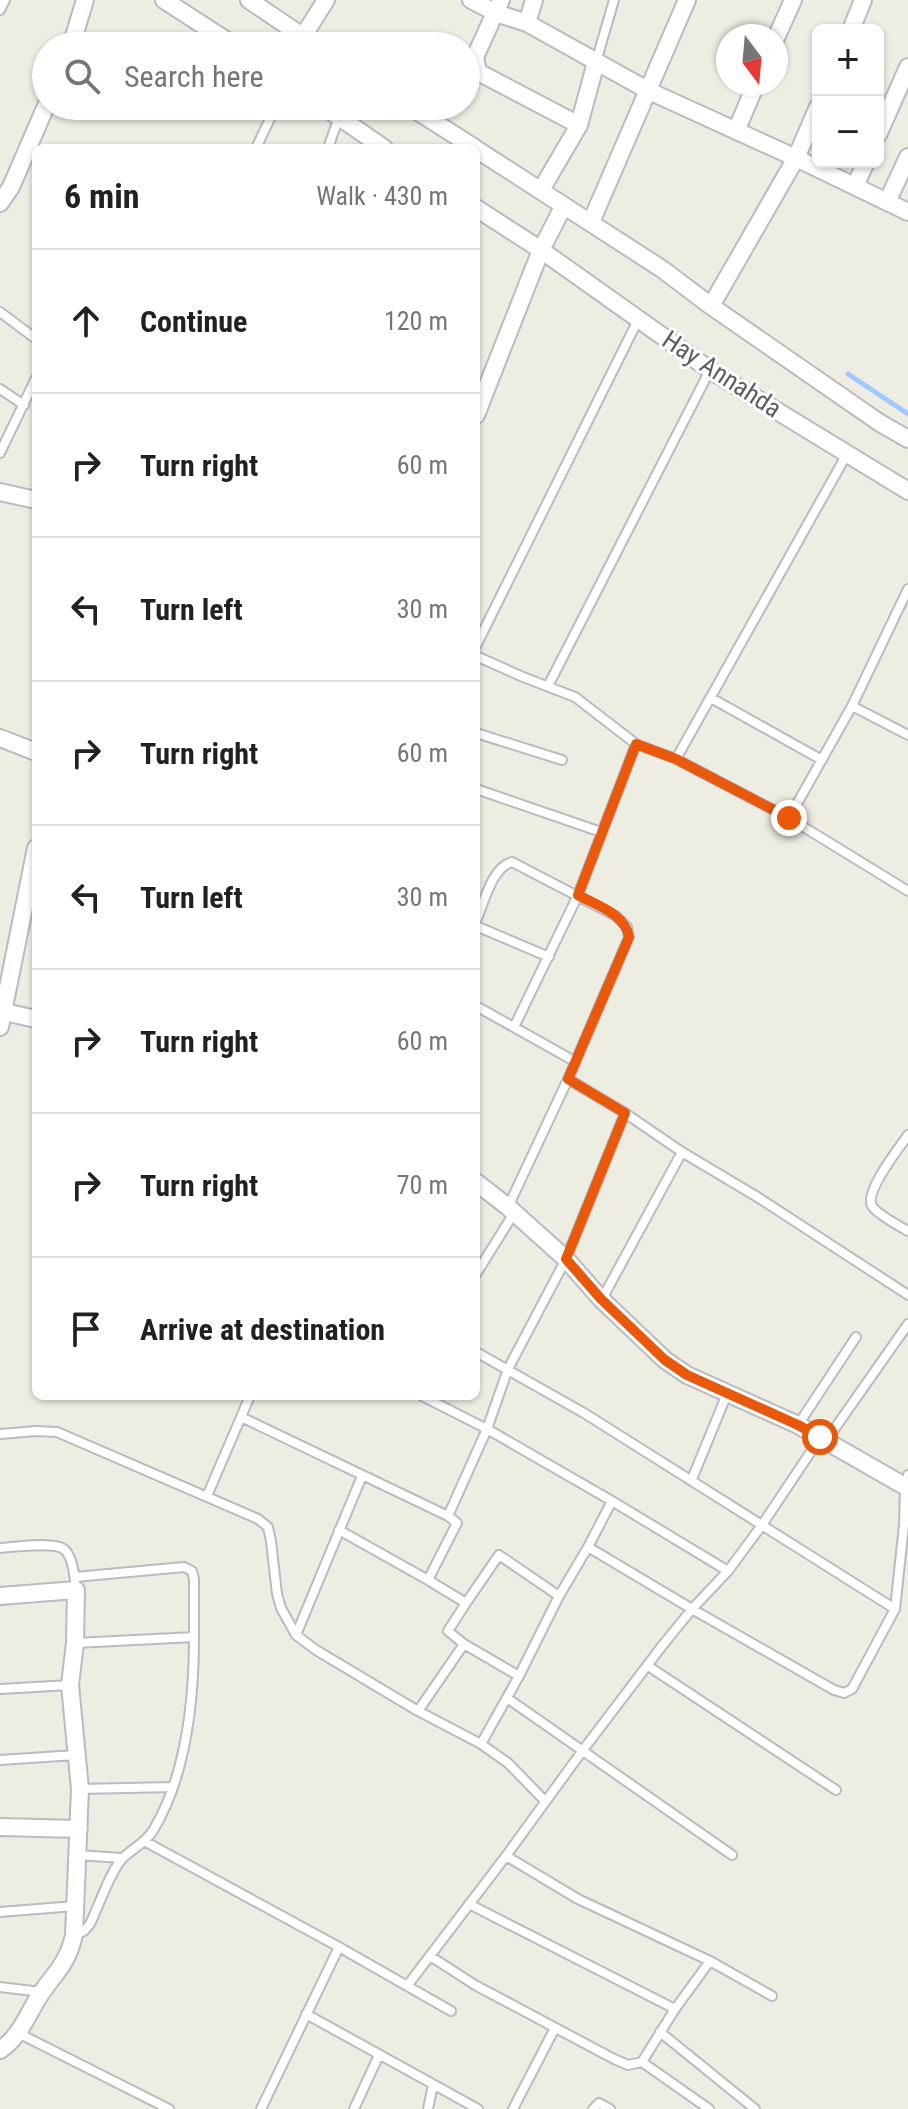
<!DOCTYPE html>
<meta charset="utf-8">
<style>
:root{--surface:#fff;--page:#f6f6f6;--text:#202124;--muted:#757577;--line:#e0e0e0}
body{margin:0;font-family:"Roboto Condensed",sans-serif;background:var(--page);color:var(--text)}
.controls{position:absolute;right:24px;top:24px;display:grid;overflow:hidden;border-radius:12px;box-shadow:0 2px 6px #0004}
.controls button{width:72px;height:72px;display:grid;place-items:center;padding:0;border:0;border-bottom:2px solid var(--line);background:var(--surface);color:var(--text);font:40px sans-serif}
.compass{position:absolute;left:716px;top:24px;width:72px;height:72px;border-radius:50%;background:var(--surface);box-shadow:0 2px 6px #0004;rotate:164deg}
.stop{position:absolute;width:24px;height:24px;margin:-18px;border:6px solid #ea580c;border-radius:50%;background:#fff}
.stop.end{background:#ea580c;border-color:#fff;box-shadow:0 2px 8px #0008}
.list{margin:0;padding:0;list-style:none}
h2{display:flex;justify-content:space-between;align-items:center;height:104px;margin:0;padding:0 32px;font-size:34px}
h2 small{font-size:26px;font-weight:400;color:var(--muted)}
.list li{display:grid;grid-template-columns:52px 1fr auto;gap:24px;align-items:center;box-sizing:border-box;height:144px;padding:0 32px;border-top:2px solid var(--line)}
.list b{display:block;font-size:30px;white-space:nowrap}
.list em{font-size:26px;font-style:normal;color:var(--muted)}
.icon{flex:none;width:44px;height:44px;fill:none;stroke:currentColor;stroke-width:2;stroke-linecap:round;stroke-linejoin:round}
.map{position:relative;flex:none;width:908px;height:2109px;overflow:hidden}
.search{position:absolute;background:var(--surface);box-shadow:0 2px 6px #0004;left:32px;top:32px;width:448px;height:88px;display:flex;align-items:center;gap:20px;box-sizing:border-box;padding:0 28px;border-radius:44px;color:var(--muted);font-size:30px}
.panel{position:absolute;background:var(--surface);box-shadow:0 2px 6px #0004;left:32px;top:144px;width:448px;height:1256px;border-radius:12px}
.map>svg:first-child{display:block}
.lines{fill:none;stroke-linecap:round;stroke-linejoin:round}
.stream{stroke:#a1c9ff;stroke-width:5}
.lane-casing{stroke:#babbc2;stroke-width:12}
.street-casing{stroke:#babbc2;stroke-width:20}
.lane{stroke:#fff;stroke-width:8}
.street{stroke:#fff;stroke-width:16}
.route{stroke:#ea580c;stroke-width:10}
.labels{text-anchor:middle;stroke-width:6;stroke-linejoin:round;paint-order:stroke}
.street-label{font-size:26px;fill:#5a5d64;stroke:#fff}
</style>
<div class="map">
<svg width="908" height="2109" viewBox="0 0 908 2109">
<rect width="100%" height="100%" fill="#eeede2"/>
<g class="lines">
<!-- stream -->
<path class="stream" d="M848,374L908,414"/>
<defs>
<path id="lane" d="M0,10L5,0
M596,62L614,0
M256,148L276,106
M328,148L339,117
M0,312L36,339
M0,389L24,405
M0,453L36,378
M476,646L639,318
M476,656L523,677L575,697L636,744L676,759L789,818L852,706L908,589
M548,686L710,370
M711,698L822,760
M852,706L908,735
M476,733L562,760
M676,759L847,454
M476,789L601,832
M789,818L908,891
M476,921C484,903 492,867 512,862L616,916L627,927L629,937L568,1079
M476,926L549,957
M476,1006L576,1062
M514,1027L578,895L636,744
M908,1135C899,1148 864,1192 872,1206C877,1214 899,1226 908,1231
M508,1207L568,1079L625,1113L682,1152L759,1198L908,1295
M476,1274L514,1213
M602,1299L682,1152
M476,1352L584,1413L895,1609
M422,1396L487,1429L612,1501L728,1571
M241,1417L448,1516L487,1429L508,1369L566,1259L625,1113
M798,1425L856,1337
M0,1434L36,1431L57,1432L258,1519L268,1527L271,1541L277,1594L281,1608L296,1635L316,1650L418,1711L481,1744L508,1763L545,1801
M826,1441L908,1324
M692,1479L727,1394
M207,1496L250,1396
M612,1501L588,1547L692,1609L834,1690L844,1693L852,1689L895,1609L904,1525L905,1487L908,1475
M339,1530L428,1580L457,1523L448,1516
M0,1548C15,1547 55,1541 65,1550C72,1557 74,1572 75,1581
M75,1577L184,1567L192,1571L194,1579V1637
M466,1603L499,1555L559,1596
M296,1635L362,1476
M464,1644L519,1676
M648,1666L836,1790
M0,1689L70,1685
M507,1698L732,1855
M418,1711L464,1644L448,1631L466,1603L428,1580
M481,1744L519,1676L559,1596L588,1547
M0,1760L76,1755
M80,1789L173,1787
M146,1842L339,1947L261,2109
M78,1855L122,1858
M506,1856L578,1899L710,1961L772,1996
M469,1904L675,2009
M0,1912L75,1906
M74,1935L84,1931L90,1924C98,1908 111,1869 123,1858C134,1847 146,1843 154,1829C186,1775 194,1699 194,1637L76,1643
M339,1947L451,2011
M430,1956L475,1985L614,2059L628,2065L642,2062L709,2109
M407,1986L506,1856L583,1750L662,1646L692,1609L728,1571L762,1525L820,1438
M0,1987L41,1992
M306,2014L478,2109
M660,2032L755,2109
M18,2033L169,2109
M642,2062L675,2009L710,1961
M354,2109L379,2055
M428,2109L433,2085
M513,2109L555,2028
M593,2109L599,2103L610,2109"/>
<path id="street" d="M164,0L235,46
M249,0L317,46
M471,0L496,13L527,23L649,91L796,158L908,212
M501,0L475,57L478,72L579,125
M527,23L534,0
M851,30L863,0
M776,38L793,0
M71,46L85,0
M297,46L326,0
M323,106L384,148
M409,106L475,148
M736,131L756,84
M878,135L908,67
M476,149L662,269L711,306L880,423L908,439
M855,186L866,162
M541,190L579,125L596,62
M887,202L908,157
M0,203L11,187L46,106
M476,208L541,250L710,370L908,491
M591,222L687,0
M711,306L796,158L818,107
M476,415L541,250L563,207
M0,492L36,500
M0,738L36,752
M0,1011L36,1019
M0,1027L36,848
M476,1182L508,1207L566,1259L601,1299L665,1360L687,1375L798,1425L908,1488
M0,1596L76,1590L75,1643L70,1685L80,1789L74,1935C67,1965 56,1971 40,1995C27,2015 20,2037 0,2050
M0,1827L79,1829"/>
</defs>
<!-- lane casing -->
<use href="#lane" class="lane-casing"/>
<!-- street casing -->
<use href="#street" class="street-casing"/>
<!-- lane -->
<use href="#lane" class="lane"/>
<!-- street -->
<use href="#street" class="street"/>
</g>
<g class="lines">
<!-- route -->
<path class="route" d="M789,818L676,759L636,744L578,895C598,906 625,914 629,937L568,1079L625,1113L566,1259L601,1299L665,1360L687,1375L798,1425L820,1437"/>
</g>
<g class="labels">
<!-- street labels -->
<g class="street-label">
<text transform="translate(722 374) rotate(33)" y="9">Hay Annahda</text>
</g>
</g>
</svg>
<div class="controls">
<button>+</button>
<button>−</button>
</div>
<svg class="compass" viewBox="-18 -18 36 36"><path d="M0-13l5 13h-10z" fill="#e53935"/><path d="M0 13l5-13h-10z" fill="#757577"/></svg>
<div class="stop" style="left:820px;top:1437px"></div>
<div class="stop end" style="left:789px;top:818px"></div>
<div class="search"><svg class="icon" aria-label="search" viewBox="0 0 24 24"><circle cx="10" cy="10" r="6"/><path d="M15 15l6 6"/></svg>Search here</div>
<section class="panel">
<h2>6 min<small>Walk · 430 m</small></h2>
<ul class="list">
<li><svg class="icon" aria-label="ahead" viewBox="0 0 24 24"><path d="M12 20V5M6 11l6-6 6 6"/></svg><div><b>Continue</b></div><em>120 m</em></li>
<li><svg class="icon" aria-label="right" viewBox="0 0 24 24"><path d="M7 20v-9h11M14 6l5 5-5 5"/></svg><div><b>Turn right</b></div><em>60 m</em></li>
<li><svg class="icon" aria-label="left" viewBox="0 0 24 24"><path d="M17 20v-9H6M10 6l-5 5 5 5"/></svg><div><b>Turn left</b></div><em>30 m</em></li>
<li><svg class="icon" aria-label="right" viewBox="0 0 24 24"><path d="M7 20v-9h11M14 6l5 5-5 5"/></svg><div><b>Turn right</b></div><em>60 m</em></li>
<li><svg class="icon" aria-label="left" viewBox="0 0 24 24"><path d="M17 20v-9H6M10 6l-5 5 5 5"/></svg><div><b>Turn left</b></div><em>30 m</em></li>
<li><svg class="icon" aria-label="right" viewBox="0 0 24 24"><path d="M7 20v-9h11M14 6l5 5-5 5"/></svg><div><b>Turn right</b></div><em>60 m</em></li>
<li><svg class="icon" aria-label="right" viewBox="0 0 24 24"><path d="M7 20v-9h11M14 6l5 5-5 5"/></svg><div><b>Turn right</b></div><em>70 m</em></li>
<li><svg class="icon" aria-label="arrive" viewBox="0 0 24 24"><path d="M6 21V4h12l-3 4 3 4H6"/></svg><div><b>Arrive at destination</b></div></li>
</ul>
</section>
</div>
